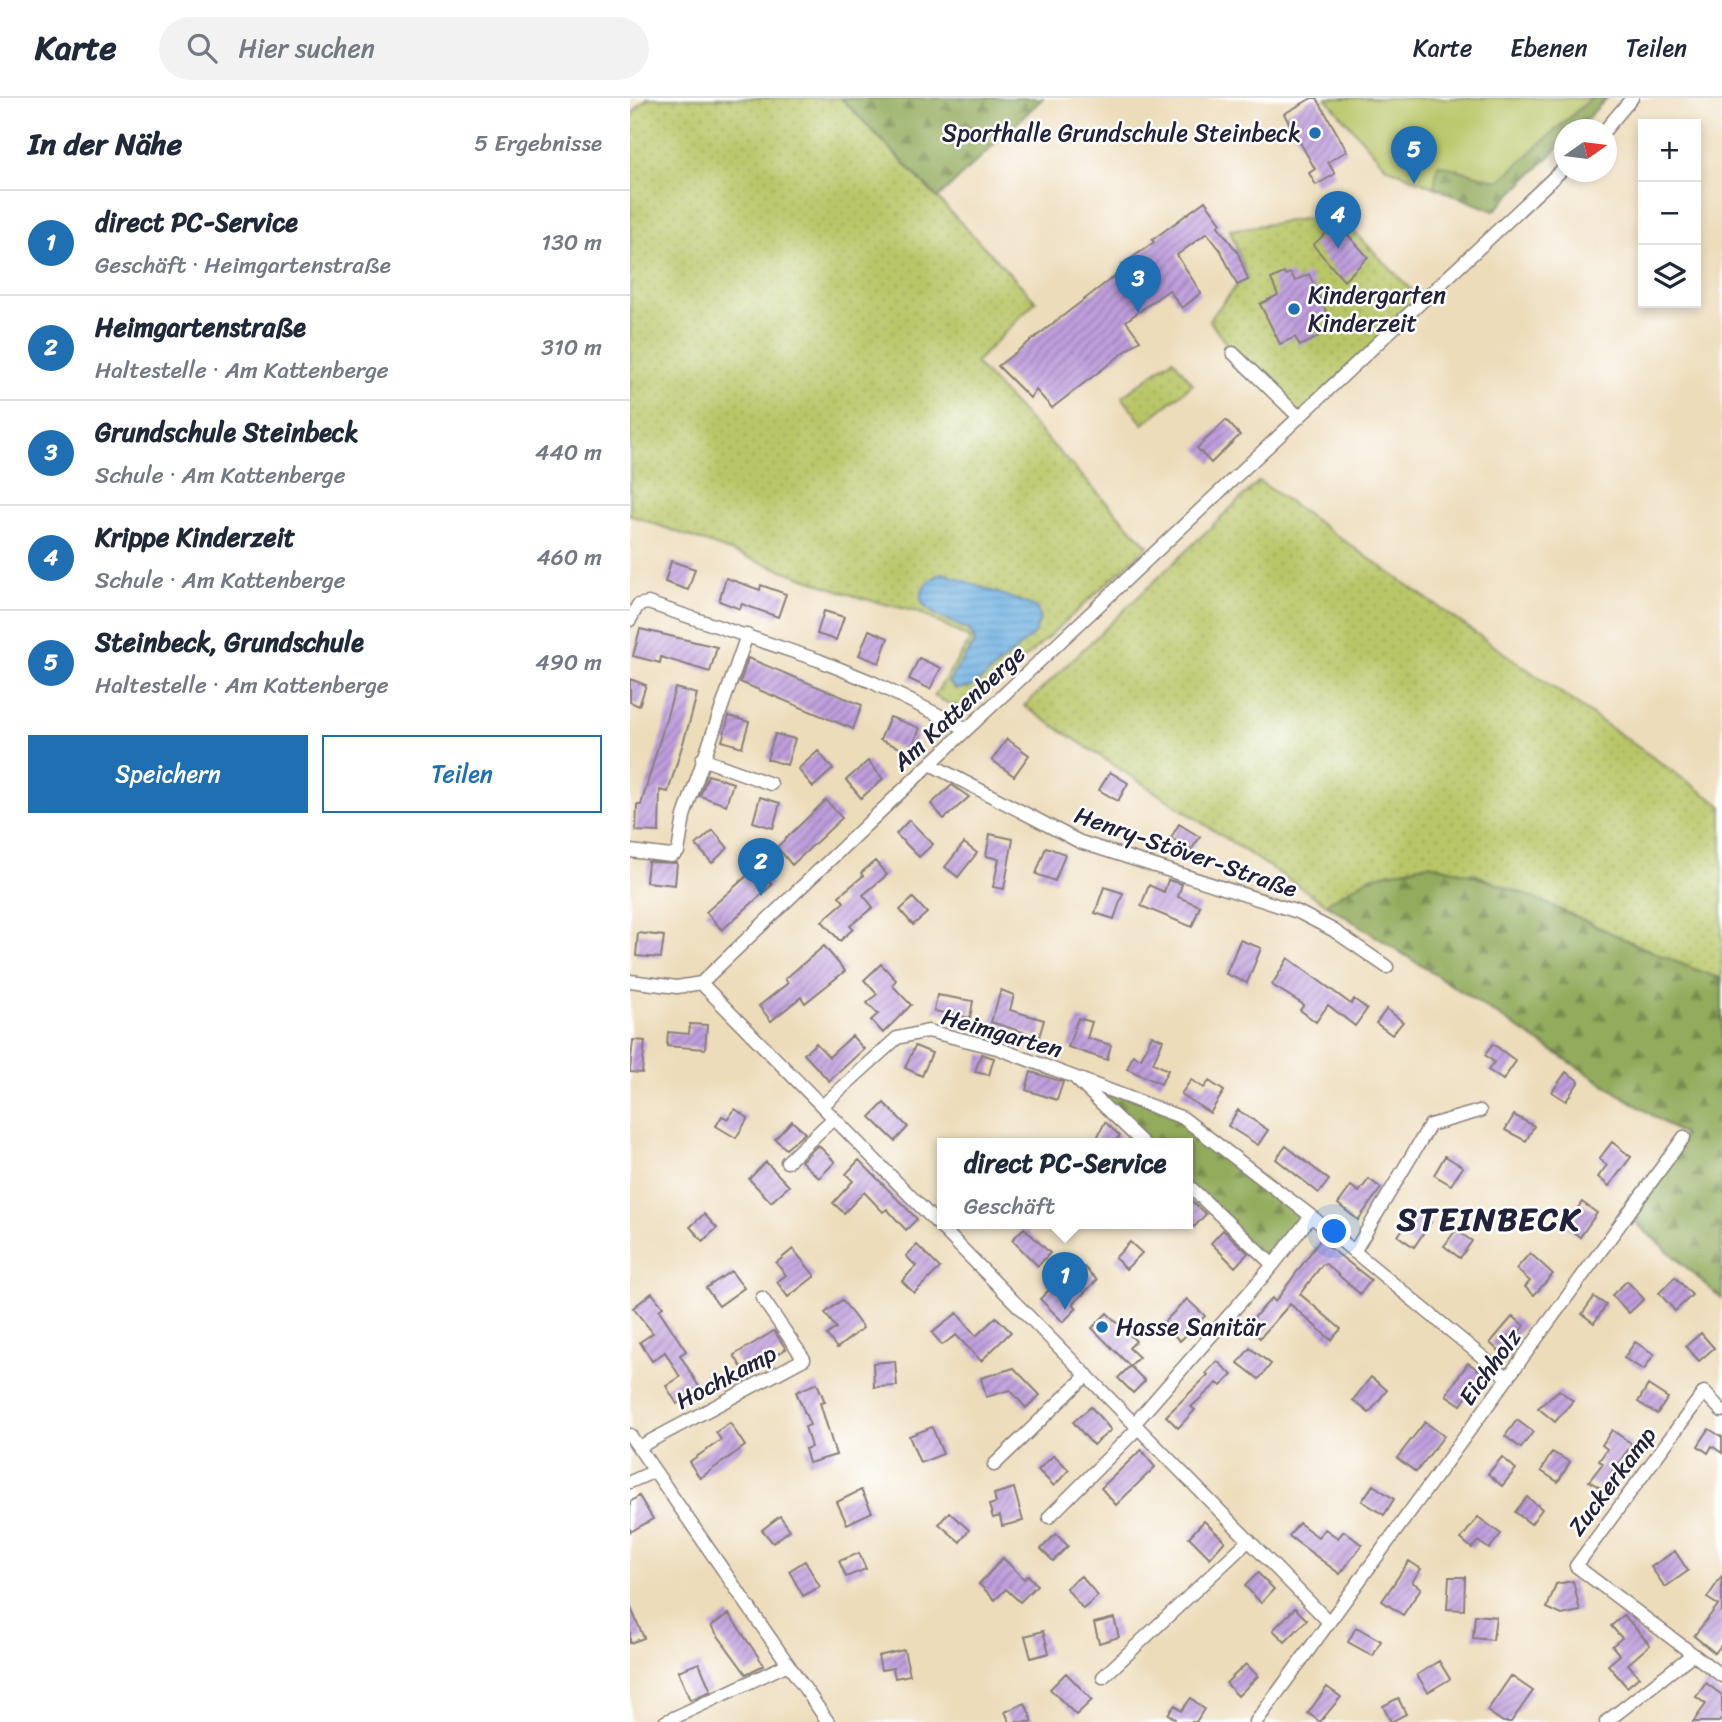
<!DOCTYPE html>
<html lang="de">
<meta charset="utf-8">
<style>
:root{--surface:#fff;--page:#f2f2f3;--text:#1f2937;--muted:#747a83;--line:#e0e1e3;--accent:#1f6fb2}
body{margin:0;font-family:Sriracha,sans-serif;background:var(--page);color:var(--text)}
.controls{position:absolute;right:21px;top:21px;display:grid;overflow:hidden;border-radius:0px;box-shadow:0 4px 10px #0003}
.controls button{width:63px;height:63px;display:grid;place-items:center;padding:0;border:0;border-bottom:2px solid var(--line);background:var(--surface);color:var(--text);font:35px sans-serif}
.compass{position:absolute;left:924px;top:21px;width:63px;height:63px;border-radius:50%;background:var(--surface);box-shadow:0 4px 10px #0003;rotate:76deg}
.you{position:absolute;left:705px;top:1134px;width:24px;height:24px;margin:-18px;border:5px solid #fff;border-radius:50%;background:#1a73e8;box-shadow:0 0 0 10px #1a73e833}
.badge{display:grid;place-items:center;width:46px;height:46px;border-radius:50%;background:var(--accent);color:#fff;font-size:23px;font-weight:700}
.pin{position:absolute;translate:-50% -58px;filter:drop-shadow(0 2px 4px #0008)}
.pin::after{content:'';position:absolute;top:37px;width:24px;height:21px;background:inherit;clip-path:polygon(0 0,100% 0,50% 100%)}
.popup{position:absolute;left:307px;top:1040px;width:256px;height:91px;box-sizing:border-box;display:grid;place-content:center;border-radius:0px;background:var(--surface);filter:drop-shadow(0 2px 5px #0005);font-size:23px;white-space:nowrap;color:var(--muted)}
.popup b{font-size:26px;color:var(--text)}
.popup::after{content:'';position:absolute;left:50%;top:100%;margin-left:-14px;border:14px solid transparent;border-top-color:var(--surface)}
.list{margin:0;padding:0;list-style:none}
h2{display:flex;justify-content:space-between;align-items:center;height:91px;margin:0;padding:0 28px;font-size:30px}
h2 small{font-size:23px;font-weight:400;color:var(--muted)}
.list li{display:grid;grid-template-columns:46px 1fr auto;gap:21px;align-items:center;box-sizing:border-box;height:105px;padding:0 28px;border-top:2px solid var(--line)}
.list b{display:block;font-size:26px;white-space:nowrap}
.list p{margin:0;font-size:23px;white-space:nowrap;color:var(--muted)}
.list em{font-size:23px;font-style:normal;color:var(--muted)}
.actions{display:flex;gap:14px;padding:21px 28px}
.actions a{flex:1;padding:16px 0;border:2px solid var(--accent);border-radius:0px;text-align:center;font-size:24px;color:var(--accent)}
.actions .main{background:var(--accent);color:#fff}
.icon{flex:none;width:38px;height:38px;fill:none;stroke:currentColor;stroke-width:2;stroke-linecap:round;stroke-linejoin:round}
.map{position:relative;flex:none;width:1092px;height:1624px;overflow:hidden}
header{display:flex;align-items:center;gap:42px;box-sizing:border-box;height:98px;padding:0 35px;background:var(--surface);border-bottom:2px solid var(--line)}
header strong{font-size:33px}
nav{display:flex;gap:38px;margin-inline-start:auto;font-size:24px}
.search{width:490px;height:63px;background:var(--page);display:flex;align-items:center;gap:18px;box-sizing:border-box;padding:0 24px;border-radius:38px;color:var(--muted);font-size:26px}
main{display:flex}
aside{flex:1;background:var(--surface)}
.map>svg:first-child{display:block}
.grass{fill:url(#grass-dots);stroke:#6e7452;stroke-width:2}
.forest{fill:url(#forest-firs);stroke:#5a664c;stroke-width:2}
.garden{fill:#b9c668;stroke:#6e7452;stroke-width:2}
.water{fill:url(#water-rules);stroke:#46688e;stroke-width:2}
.building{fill:url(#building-hatch)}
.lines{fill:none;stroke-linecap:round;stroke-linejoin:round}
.street-casing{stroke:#887f7a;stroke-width:15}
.street{stroke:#fff;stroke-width:12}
.poi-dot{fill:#1f6fb2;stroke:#fff;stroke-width:2.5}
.labels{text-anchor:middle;stroke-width:5;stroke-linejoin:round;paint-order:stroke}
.poi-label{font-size:24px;fill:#22223b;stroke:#fff;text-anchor:start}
.street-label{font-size:24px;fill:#22223b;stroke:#fff}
.district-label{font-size:32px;font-weight:bold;letter-spacing:2px;fill:#22223b;stroke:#fff}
</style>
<header>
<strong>Karte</strong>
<div class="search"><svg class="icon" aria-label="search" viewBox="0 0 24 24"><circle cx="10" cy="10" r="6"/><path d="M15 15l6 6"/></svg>Hier suchen</div>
<nav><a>Karte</a><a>Ebenen</a><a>Teilen</a></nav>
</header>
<main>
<aside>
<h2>In der Nähe<small>5 Ergebnisse</small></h2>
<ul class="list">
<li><span class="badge">1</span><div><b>direct PC-Service</b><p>Geschäft · Heimgartenstraße</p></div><em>130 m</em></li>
<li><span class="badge">2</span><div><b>Heimgartenstraße</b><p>Haltestelle · Am Kattenberge</p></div><em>310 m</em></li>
<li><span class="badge">3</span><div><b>Grundschule Steinbeck</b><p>Schule · Am Kattenberge</p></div><em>440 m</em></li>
<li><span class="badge">4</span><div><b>Krippe Kinderzeit</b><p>Schule · Am Kattenberge</p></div><em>460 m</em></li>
<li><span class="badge">5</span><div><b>Steinbeck, Grundschule</b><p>Haltestelle · Am Kattenberge</p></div><em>490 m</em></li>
</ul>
<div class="actions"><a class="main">Speichern</a><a>Teilen</a></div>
</aside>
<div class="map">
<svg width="1092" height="1624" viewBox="0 0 1092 1624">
<defs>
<pattern id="grass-dots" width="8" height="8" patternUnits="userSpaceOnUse" patternTransform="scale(1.75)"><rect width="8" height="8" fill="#b9c668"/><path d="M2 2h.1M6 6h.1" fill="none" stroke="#9faa5b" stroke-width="1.8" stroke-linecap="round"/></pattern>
<pattern id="forest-firs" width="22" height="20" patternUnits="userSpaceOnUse" patternTransform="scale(1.75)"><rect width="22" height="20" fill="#92ab5c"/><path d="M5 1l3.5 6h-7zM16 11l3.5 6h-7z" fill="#778b4d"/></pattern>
<pattern id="water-rules" width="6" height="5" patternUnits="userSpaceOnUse" patternTransform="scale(1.75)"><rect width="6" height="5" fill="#6bafe1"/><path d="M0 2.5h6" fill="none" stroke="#588eb8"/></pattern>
<pattern id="building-hatch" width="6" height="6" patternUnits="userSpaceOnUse" patternTransform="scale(1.75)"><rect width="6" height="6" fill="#bf9edc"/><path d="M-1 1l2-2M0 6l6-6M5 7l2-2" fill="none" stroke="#9b80b4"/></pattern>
</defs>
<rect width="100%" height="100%" fill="#fff"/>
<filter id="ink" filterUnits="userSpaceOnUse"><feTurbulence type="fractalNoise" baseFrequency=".0143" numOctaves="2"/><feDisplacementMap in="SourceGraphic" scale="14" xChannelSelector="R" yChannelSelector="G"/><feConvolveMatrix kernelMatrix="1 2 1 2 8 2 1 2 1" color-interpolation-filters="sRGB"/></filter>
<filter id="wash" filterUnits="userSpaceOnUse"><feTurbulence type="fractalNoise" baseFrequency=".00686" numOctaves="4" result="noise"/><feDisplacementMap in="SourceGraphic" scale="28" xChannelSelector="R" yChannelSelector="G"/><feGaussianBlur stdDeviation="1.57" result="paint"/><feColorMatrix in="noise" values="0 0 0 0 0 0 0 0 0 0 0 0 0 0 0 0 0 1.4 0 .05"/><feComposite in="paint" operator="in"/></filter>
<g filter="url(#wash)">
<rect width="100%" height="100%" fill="#eddcba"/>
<!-- grass -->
<path class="grass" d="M17,0H211L406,203L345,265L518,448L336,614L304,598L341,541L288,514L227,499L0,417V18Z
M707,116L792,203L669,319L603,255L579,222L607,187L618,181L600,132Z
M543,261L563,286L513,326L492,299Z
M629,383L1092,708V881L1040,863L845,776L740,779L696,806L394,608Z"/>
<!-- forest -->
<path class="forest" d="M211,0H413L308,100Z
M961,0H977L947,31L934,32V44L864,113L804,89L808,66L869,83Z
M799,766C901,787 993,848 1092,881V1201L997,1117L1054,1038L696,806L740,779Z
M442,977L553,1020L681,1118L643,1167L558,1087V1046H514Z"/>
<!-- garden -->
<path class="garden" d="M696,0H961L869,83L808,66L804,89L756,69Z"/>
<!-- water -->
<path class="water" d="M313,475L406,509L410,520L405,535L355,579L341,589L326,591L318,584L345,544L341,534C327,523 281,515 293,492C298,482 304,479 313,475Z"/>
<g id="blocks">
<!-- building -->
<path class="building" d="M682,0H687L717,53L698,64L705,76L686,87L679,75L685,71L654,16Z
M575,103L591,125L588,128L608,155L618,182L607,187L591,153L577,135L547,157L571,195L552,210L539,192L496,223L510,242L422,310L406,292L400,300L368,268L495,170L492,167L524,144L522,142Z
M707,125L738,159L714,183L683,147Z
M654,175L656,177L661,175L665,183L679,176L698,217L681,225L688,239L670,248L665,239L650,246L630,206L648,197L641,181Z
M596,322L610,337L581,365L567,350Z
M41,463L65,471L58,492L35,484Z
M96,480L130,492L131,487L156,496L148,519L112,506L110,511L89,503Z
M194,513L214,519L206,542L187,536Z
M10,531L87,549L80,574L31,559L30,565L3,558Z
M239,532L258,540L249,565L229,557Z
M118,560L232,607L223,631L110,584Z
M289,560L311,570L300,591L279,581Z
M0,581L16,587L9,608L0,604Z
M45,590L67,596L61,619L38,694L30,692L29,734L6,733L7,707H11Z
M99,618L119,624L112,649L92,643Z
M260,619L290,630L280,654L250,642Z
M145,636L165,641L157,667L137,661Z
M377,641L399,657L384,678L362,662Z
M188,653L203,671L183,689L168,671Z
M238,663L253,681L231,700L216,682Z
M480,674L498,685L488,703L469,692Z
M78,677L103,685L96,707L70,698Z
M322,687L339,699L314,721L301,706Z
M130,699L150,705L143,730L123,724Z
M196,702L212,720L162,767L147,749Z
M279,722L303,746L289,759L266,736Z
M549,726L570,739L561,752L541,740Z
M83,732L98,750L82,765L66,747Z
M360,736L383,741L374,791L363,789L369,761L356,758Z
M334,745L347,755L328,779L315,769Z
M416,749L435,756L425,783L406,776Z
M245,763L257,777L233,797L243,809L220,828L223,831L210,843L192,823L214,804L209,798L233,778L231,775Z
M18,764L47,765L45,787L16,784Z
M127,769L142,787L92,832L76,814Z
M538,782L552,786L548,799L570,808L562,829L511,808L519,787L534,794Z
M474,789L493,795L484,821L465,815Z
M283,800L297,815L283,827L270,812Z
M8,835L34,838L31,860L6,858Z
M610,842L631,850L617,885L596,876Z
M194,848L215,873L175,905L171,899L141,923L129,908L158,885L155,881Z
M658,860L721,906L724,901L737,911L725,928L698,907L686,924L670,912L674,907L642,887Z
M251,866L266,882L262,887L281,907L253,935L241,922L248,916L237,905L247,896L234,882Z
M371,892L384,897L380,912L414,922L409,939L361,924Z
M307,897L343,903L340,920L304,913Z
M757,911L773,924L762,937L746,925Z
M448,920L462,924L457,940L481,947L477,962L438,949Z
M60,926L77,927L75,951L37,948L38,934L59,936Z
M522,937L533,942L523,965L538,972L531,986L497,971L503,957L511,961Z
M222,938L234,951L199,983L174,956L186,945L199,959Z
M3,942L15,943L12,975L0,974Z
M863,946L886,963L873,982L858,972L864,964L855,957Z
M285,948L302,955L292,978L275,970Z
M351,956L364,960L359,977L345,974Z
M401,974L433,984L427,1002L396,992Z
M936,974L949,983L936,1003L922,994Z
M561,982L574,990L579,983L594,993L580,1015L551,996Z
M254,1005L278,1029L265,1043L240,1019Z
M105,1011L118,1020L106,1040L86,1028L92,1018L98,1021Z
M608,1012L638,1032L628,1047L598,1028Z
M884,1017L904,1028L896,1043L875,1032Z
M162,1023L175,1035L156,1051L145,1041Z
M475,1024L490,1038L482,1046H473L467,1040Z
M982,1044L1001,1059L979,1088L968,1079L977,1067L969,1061Z
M188,1047L205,1064L189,1080L171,1063Z
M656,1048L699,1082L689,1095L646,1061Z
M815,1058L833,1069L821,1087L804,1077Z
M229,1062L287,1121L276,1132L257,1111L253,1114L234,1094L214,1115L203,1105L223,1083L216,1076Z
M136,1064L159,1088L141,1104L119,1081Z
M739,1081L751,1090L728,1122L708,1106L721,1088L729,1094Z
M557,1099L576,1116L564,1129L557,1123Z
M952,1104L967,1115L950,1139L935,1128Z
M785,1113L801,1124L784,1149L768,1138Z
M74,1116L87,1130L73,1143L60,1129Z
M394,1130L420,1155L408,1168L382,1142Z
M593,1132L618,1155L605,1169L581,1145Z
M826,1132L842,1143L830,1160L814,1148Z
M690,1142L741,1182L730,1196L696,1166L692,1167L670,1196L711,1231L701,1242L660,1206L630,1240L616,1228L642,1200L645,1204Z
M500,1144L512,1155L496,1171L485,1160Z
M287,1147L310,1170L284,1195L272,1183L286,1168L276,1158Z
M163,1151L185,1178L158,1199L147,1184L156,1177L146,1165Z
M900,1155L923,1176L904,1197L895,1189L900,1183L886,1171Z
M454,1169L467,1182L443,1206L447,1210L433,1224L410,1201L421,1190L414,1183L425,1172L438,1185Z
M101,1173L114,1190L89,1208L76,1190Z
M1045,1179L1062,1197L1045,1213L1029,1195Z
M997,1183L1014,1201L999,1215L982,1197Z
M22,1195L33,1209L29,1212L56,1253L50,1257L71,1292L47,1306L36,1288L50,1279L35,1254L22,1263L10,1244L23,1235L3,1210Z
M964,1199L976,1207L964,1225L952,1216Z
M557,1201L575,1218L550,1243L532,1226Z
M212,1202L233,1230L207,1250L197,1237L206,1230L195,1215Z
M327,1215L346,1238L366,1219L381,1234L351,1263L326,1237L312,1247L302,1235Z
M477,1215L506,1243L499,1250L509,1259L500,1268L462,1230Z
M883,1218L894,1228L871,1255L860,1245Z
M144,1233L156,1251L115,1275L104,1257Z
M1071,1235L1084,1250L1069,1263L1056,1248Z
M1005,1244L1024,1256L1014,1272L994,1260Z
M620,1250L641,1266L629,1281L608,1265Z
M265,1263L267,1288L244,1289L243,1265Z
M587,1263L602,1277L591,1288L587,1285L561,1309L565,1312L548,1330L536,1318L578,1277L576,1275Z
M838,1265L853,1275L831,1307L816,1297Z
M500,1268L515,1283L503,1295L488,1280Z
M384,1270L410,1297L396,1310L380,1292L356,1299L351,1280Z
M741,1279L757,1292L739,1315L723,1302Z
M187,1285L195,1304L190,1305L206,1357L179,1365L175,1351L181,1349L175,1329L180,1327L166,1294Z
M1018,1287L1038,1300L1027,1316L1008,1304Z
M929,1292L943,1303L925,1324L908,1310Z
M461,1309L481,1332L463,1347L443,1324Z
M887,1322L903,1334L891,1350L875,1338Z
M795,1324L814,1338L786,1374L767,1360Z
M100,1325L115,1348L70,1380L59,1364L91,1342L86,1334Z
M302,1329L313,1356L290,1365L279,1338Z
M1079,1331L1092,1339V1355L1082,1348L1078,1355L1068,1348Z
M982,1332L1002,1346L982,1374L987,1378L977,1394L959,1383L973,1365L969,1363L977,1351L972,1347Z
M511,1352L525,1369L486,1407L471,1390Z
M922,1354L940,1364L928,1384L911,1373Z
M424,1357L439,1372L424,1388L408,1372Z
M872,1359L886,1371L872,1388L858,1376Z
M743,1387L764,1401L754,1417L732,1403Z
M384,1390L393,1423L372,1428L370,1418L363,1420L359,1407L366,1405L364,1396Z
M231,1392L242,1414L217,1426L207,1404Z
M9,1398L23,1421L0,1434V1404Z
M897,1399L912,1411L901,1426L885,1414Z
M319,1414L339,1432L330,1444L309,1426Z
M150,1418L160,1432L143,1445L132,1432Z
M848,1419L871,1436L859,1451L848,1443L842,1450L831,1441Z
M574,1423L595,1443L580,1460L559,1439Z
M669,1425L688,1439L695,1431L708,1440L714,1433L732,1447L710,1476L659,1438Z
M426,1436L438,1448L423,1463L411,1451Z
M1045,1453L1058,1473L1035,1489L1021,1469Z
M229,1455L236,1471L216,1479L209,1463Z
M373,1460L394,1481L398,1477L407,1487L390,1504L376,1491L365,1502L349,1486Z
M175,1463L190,1489L173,1498L159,1473Z
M779,1463L791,1471L782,1484L791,1490L773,1517L752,1503Z
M628,1475L644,1491L631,1505L615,1488Z
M451,1478L468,1498L453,1511L436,1490Z
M1092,1478V1546L1085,1555L1064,1538L1088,1507L1077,1500Z
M819,1479H835L834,1512L817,1511Z
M943,1483L950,1513L932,1517L917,1510L926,1486Z
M0,1508L14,1540L0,1545Z
M665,1510L677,1522L655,1544L643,1532Z
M99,1516L134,1567L116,1576L81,1528Z
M845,1517L866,1519L863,1542L843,1540Z
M994,1517L1020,1547L998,1566L1009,1579L997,1589L978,1567L990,1557L982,1548L992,1540L981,1528Z
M484,1520L489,1539L469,1545L464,1525Z
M726,1529L751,1543L743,1558L718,1544Z
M413,1533L419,1555L401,1560L395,1538Z
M274,1552L280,1577L265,1580L263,1570L251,1572L248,1558Z
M809,1563L820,1581L798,1594L787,1577Z
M69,1565L81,1593L60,1602L48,1573Z
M616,1566L628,1578L608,1598L596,1585Z
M436,1575L462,1602L446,1617L420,1591Z
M881,1578L903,1593L881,1624H873L857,1613Z
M1076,1585L1092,1597V1620L1089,1624H1063L1076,1606L1066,1599Z
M697,1589L711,1599L690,1624L678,1615Z
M561,1600L574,1611L566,1624H543L545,1621L538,1616L545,1607L551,1613Z
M768,1600L776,1616L761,1624L753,1608Z
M395,1605L403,1624H380L375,1614Z"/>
</g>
</g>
<g filter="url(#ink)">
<use href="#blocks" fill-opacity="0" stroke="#887f7a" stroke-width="2"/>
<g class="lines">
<defs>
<path id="street" d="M975,32L1002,0
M603,255L669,319
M0,522L8,507L18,505L188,562L242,584L337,631
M72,661L141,686
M300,666L450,744L668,814L703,832L757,869
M0,753L41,758L48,754L54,718L117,537
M0,883L47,889L71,885L300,666L934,70
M71,885L699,1524
M447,982L514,1046
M192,1008L267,940L298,933L367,950L553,1020L681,1118L878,1280
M157,1064L204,1020
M558,1087L643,1167
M724,1154L800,1027L850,1013
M1092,1313L1074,1294L946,1468L1092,1578
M504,1326L643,1167L681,1118
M0,1337L198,1624
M9,1349L174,1261L132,1200
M364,1367L457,1277
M0,1384L25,1373
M419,1419L508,1330
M473,1579L619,1442
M35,1624L158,1566
M626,1624L1054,1039
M976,1624L1063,1556"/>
</defs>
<!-- street casing -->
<use href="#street" class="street-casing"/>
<!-- street -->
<use href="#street" class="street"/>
</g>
</g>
<!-- markers -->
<g class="poi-dot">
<circle cx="685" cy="35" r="7"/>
<circle cx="664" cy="211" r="7"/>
<circle cx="472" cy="1229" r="7"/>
</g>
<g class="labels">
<!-- poi labels -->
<g class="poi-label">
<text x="671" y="43" text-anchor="end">Sporthalle Grundschule Steinbeck</text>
<text x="678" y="205">Kindergarten<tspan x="678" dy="28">Kinderzeit</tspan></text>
<text x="486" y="1237">Hasse Sanitär</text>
</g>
<!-- street labels -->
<g class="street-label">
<text transform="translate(329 610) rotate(-43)" y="8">Am Kattenberge</text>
<text transform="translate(556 754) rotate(19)" y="8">Henry-Stöver-Straße</text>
<text transform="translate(372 935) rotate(16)" y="8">Heimgarten</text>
<text transform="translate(860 1269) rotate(-54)" y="8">Eichholz</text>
<text transform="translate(96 1279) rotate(-28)" y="8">Hochkamp</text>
<text transform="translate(982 1383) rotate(-53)" y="8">Zuckerkamp</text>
</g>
<!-- district labels -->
<g class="district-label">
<text x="859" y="1132">STEINBECK</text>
</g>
</g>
</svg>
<div class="controls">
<button>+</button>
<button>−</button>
<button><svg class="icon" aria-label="layers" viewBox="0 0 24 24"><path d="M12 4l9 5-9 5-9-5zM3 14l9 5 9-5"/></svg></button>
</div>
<svg class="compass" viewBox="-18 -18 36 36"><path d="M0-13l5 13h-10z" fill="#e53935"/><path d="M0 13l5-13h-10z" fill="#747a83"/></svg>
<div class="you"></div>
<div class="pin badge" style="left:435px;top:1212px">1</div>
<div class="popup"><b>direct PC-Service</b>Geschäft</div>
<div class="pin badge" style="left:131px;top:798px">2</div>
<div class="pin badge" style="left:508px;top:215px">3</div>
<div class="pin badge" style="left:708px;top:151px">4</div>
<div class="pin badge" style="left:784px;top:86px">5</div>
</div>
</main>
